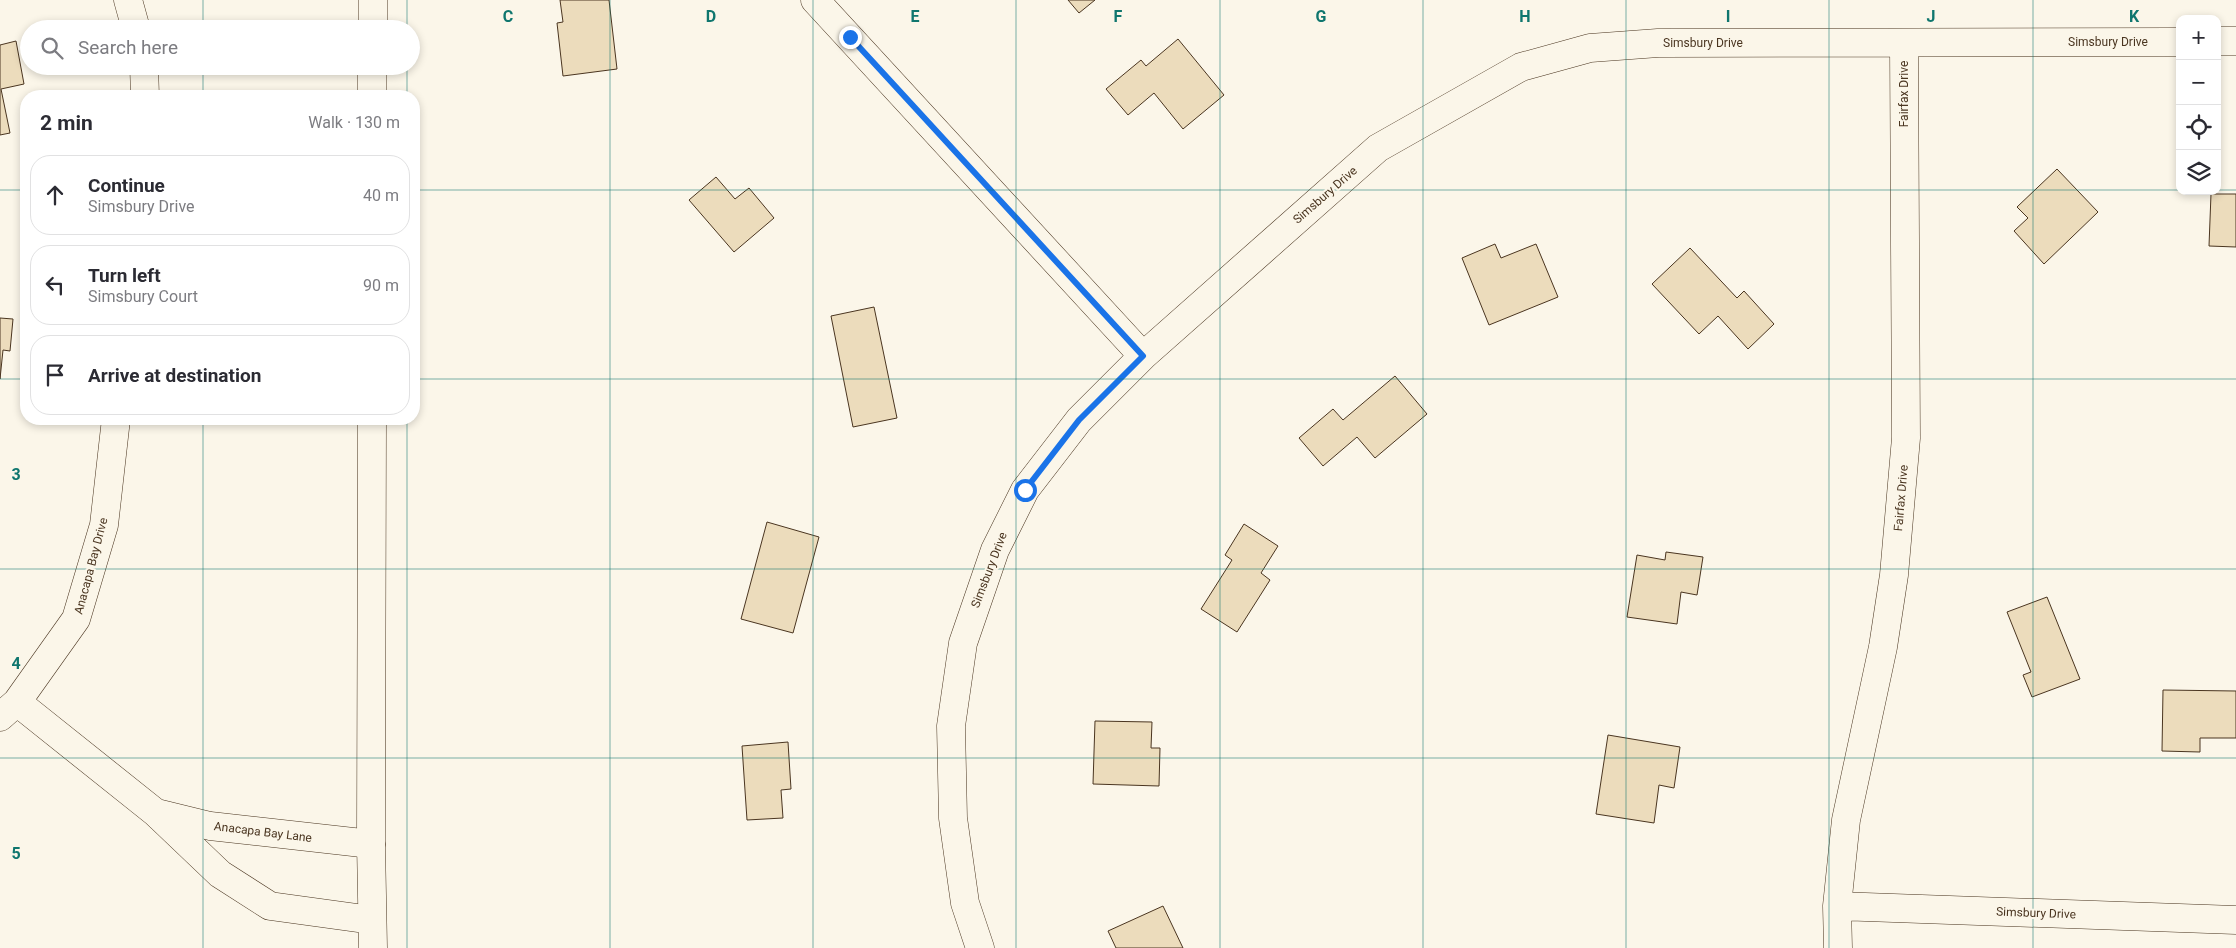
<!DOCTYPE html>
<meta charset="utf-8">
<style>
:root{--surface:#fff;--page:#f2f2f3;--text:#2b2b33;--muted:#7c7c81;--line:#e1e1e2}
body{margin:0;font-family:Roboto,sans-serif;background:var(--page);color:var(--text)}
.controls{position:absolute;right:15px;top:15px;display:grid;overflow:hidden;border-radius:10px;box-shadow:0 2px 8px #0003}
.controls button{width:45px;height:45px;display:grid;place-items:center;padding:0;border:0;border-bottom:1px solid var(--line);background:var(--surface);color:var(--text);font:25px sans-serif}
.stop{position:absolute;width:15px;height:15px;margin:-11px;border:4px solid #1a73e8;border-radius:50%;background:#fff}
.stop.end{background:#1a73e8;border-color:#fff;box-shadow:0 1px 5px #0008}
.list{margin:0;padding:0;list-style:none}
h2{display:flex;justify-content:space-between;align-items:center;height:65px;margin:0;padding:0 20px;font-size:21px}
h2 small{font-size:16px;font-weight:400;color:var(--muted)}
.list li{display:grid;grid-template-columns:32px 1fr auto;gap:15px;align-items:center;box-sizing:border-box;height:80px;margin:0 10px 10px;padding:0 10px;border:1px solid var(--line);border-radius:20px}
.list b{display:block;font-size:19px;white-space:nowrap}
.list p{margin:0;font-size:16px;white-space:nowrap;color:var(--muted)}
.list em{font-size:16px;font-style:normal;color:var(--muted)}
.icon{flex:none;width:28px;height:28px;fill:none;stroke:currentColor;stroke-width:2;stroke-linecap:round;stroke-linejoin:round}
.map{position:relative;flex:none;width:2236px;height:948px;overflow:hidden}
.search{position:absolute;background:var(--surface);box-shadow:0 2px 8px #0003;left:20px;top:20px;width:400px;height:55px;display:flex;align-items:center;gap:12px;box-sizing:border-box;padding:0 18px;border-radius:28px;color:var(--muted);font-size:19px}
.panel{position:absolute;background:var(--surface);box-shadow:0 2px 8px #0003;left:20px;top:90px;width:400px;height:335px;border-radius:20px}
.map>svg:first-child{display:block}
.building{fill:#ecdcbc;stroke:#4a3520}
.lines{fill:none;stroke-linecap:round;stroke-linejoin:round}
.minor-casing{stroke:#4a3520;stroke-width:29}
.primary-casing{stroke:#4a3520;stroke-width:29}
.minor{stroke:#fbf6e9;stroke-width:28}
.primary{stroke:#fbf6e9;stroke-width:28}
.route{stroke:#1a73e8;stroke-width:6}
.grid{fill:none;stroke:#0f766e;stroke-width:1;stroke-opacity:0.55}
.labels{text-anchor:middle;stroke-width:4;stroke-linejoin:round;paint-order:stroke}
.street-label{font-size:12px;fill:#4a3520;stroke:#fbf6e9}
.grid-label{font-size:16px;text-anchor:middle;font-weight:bold;fill:#0f766e;stroke:#fbf6e9;stroke-width:4;stroke-linejoin:round;paint-order:stroke}
</style>
<div class="map">
<svg width="2236" height="948" viewBox="0 0 2236 948">
<rect width="100%" height="100%" fill="#fbf6e9"/>
<!-- building -->
<path class="building" d="M560,0H609L617,69L563,76L557,23L563,22Z
M1068,0H1095L1079,13Z
M1178,39L1224,95L1183,129L1154,93L1128,115L1106,89L1141,60L1146,66Z
M16,41L24,84L1,89L10,133L0,135V45Z
M2057,169L2098,212L2044,264L2014,231L2028,218L2017,207Z
M716,177L735,199L749,188L774,218L734,252L689,200Z
M2211,194H2236V247L2209,246Z
M1495,244L1501,258L1536,244L1558,297L1489,325L1462,258Z
M1690,248L1737,298L1744,291L1774,324L1748,349L1718,316L1699,334L1652,284Z
M874,307L897,418L853,427L831,316Z
M0,318L13,319L10,351L3,350L0,379Z
M1395,376L1427,414L1375,458L1357,437L1323,466L1299,438L1333,409L1343,420Z
M767,522L819,537L793,633L741,619Z
M1244,524L1278,546L1261,573L1270,580L1237,632L1201,609L1232,560L1225,555Z
M1666,552L1703,557L1697,595L1681,592L1677,624L1627,617L1637,555L1665,560Z
M2047,597L2080,679L2032,697L2023,675L2031,672L2007,612Z
M2163,690L2236,691V738H2200V752L2162,751Z
M1095,721L1152,722L1151,748H1160L1159,786L1093,784Z
M1608,735L1680,747L1674,788L1659,785L1654,823L1596,814Z
M788,742L791,789L781,790L783,818L747,820L742,746Z
M1163,906L1183,948H1116L1108,931Z"/>
<g class="lines">
<defs>
<path id="minor" d="M128,0L136,29
M815,0L1143,356
M2217,41H2236
M144,66L145,96
M17,702L156,813L220,874L270,906L372,920
M0,717L17,702L76,619L104,525L116,419
M157,813L210,826L371,844
M1837,906L2236,920
M980,948L965,903L953,818L951,726L963,643L995,550L1025,490L1079,420L1143,356L1378,148L1521,67L1590,48L1658,43L2180,42
M1838,948L1837,906L1846,820L1883,647L1894,575L1906,438L1904,44"/>
<path id="primary" d="M373,29V0
M372,96V66
M372,419L371,844L373,948"/>
</defs>
<!-- minor casing -->
<use href="#minor" class="minor-casing"/>
<!-- primary casing -->
<use href="#primary" class="primary-casing"/>
<!-- minor -->
<use href="#minor" class="minor"/>
<!-- primary -->
<use href="#primary" class="primary"/>
</g>
<g class="lines">
<!-- route -->
<path class="route" d="M850,37L1143,356L1079,420L1025,490"/>
</g>
<!-- grid -->
<path class="grid" d="M203,0V29M407,0V29M610,0V948M813,0V948M1016,0V948M1220,0V948M1423,0V948M1626,0V948M1829,0V948M2033,0V948M203,66V96M407,66V96M0,190H26M414,190H2180M2217,190H2236M0,379H26M414,379H2236M203,419V948M407,419V948M0,569H2236M0,758H2236"/>
<g class="labels">
<!-- street labels -->
<g class="street-label">
<text x="2108" y="46">Simsbury Drive</text>
<text x="1703" y="47">Simsbury Drive</text>
<text transform="translate(1904 94) rotate(-90)" y="4">Fairfax Drive</text>
<text transform="translate(1325 195) rotate(-41)" y="4">Simsbury Drive</text>
<text transform="translate(1901 498) rotate(-85)" y="4">Fairfax Drive</text>
<text transform="translate(91 566) rotate(-75)" y="4">Anacapa Bay Drive</text>
<text transform="translate(989 570) rotate(-69)" y="4">Simsbury Drive</text>
<text transform="translate(263 832) rotate(7)" y="4">Anacapa Bay Lane</text>
<text transform="translate(2036 913) rotate(2)" y="4">Simsbury Drive</text>
</g>
</g>
<g class="grid-label">
<text x="508" y="22">C</text>
<text x="711" y="22">D</text>
<text x="915" y="22">E</text>
<text x="1118" y="22">F</text>
<text x="1321" y="22">G</text>
<text x="1525" y="22">H</text>
<text x="1728" y="22">I</text>
<text x="1931" y="22">J</text>
<text x="2134" y="22">K</text>
<text x="16" y="480">3</text>
<text x="16" y="669">4</text>
<text x="16" y="859">5</text>
</g>
</svg>
<div class="controls">
<button>+</button>
<button>−</button>
<button><svg class="icon" aria-label="locate" viewBox="0 0 24 24"><circle cx="12" cy="12" r="6"/><path d="M12 2v4M12 18v4M2 12h4M18 12h4"/></svg></button>
<button><svg class="icon" aria-label="layers" viewBox="0 0 24 24"><path d="M12 4l9 5-9 5-9-5zM3 14l9 5 9-5"/></svg></button>
</div>
<div class="stop" style="left:1025px;top:490px"></div>
<div class="stop end" style="left:850px;top:37px"></div>
<div class="search"><svg class="icon" aria-label="search" viewBox="0 0 24 24"><circle cx="10" cy="10" r="6"/><path d="M15 15l6 6"/></svg>Search here</div>
<section class="panel">
<h2>2 min<small>Walk · 130 m</small></h2>
<ul class="list">
<li><svg class="icon" aria-label="ahead" viewBox="0 0 24 24"><path d="M12 20V5M6 11l6-6 6 6"/></svg><div><b>Continue</b><p>Simsbury Drive</p></div><em>40 m</em></li>
<li><svg class="icon" aria-label="left" viewBox="0 0 24 24"><path d="M17 20v-9H6M10 6l-5 5 5 5"/></svg><div><b>Turn left</b><p>Simsbury Court</p></div><em>90 m</em></li>
<li><svg class="icon" aria-label="arrive" viewBox="0 0 24 24"><path d="M6 21V4h12l-3 4 3 4H6"/></svg><div><b>Arrive at destination</b></div></li>
</ul>
</section>
</div>
